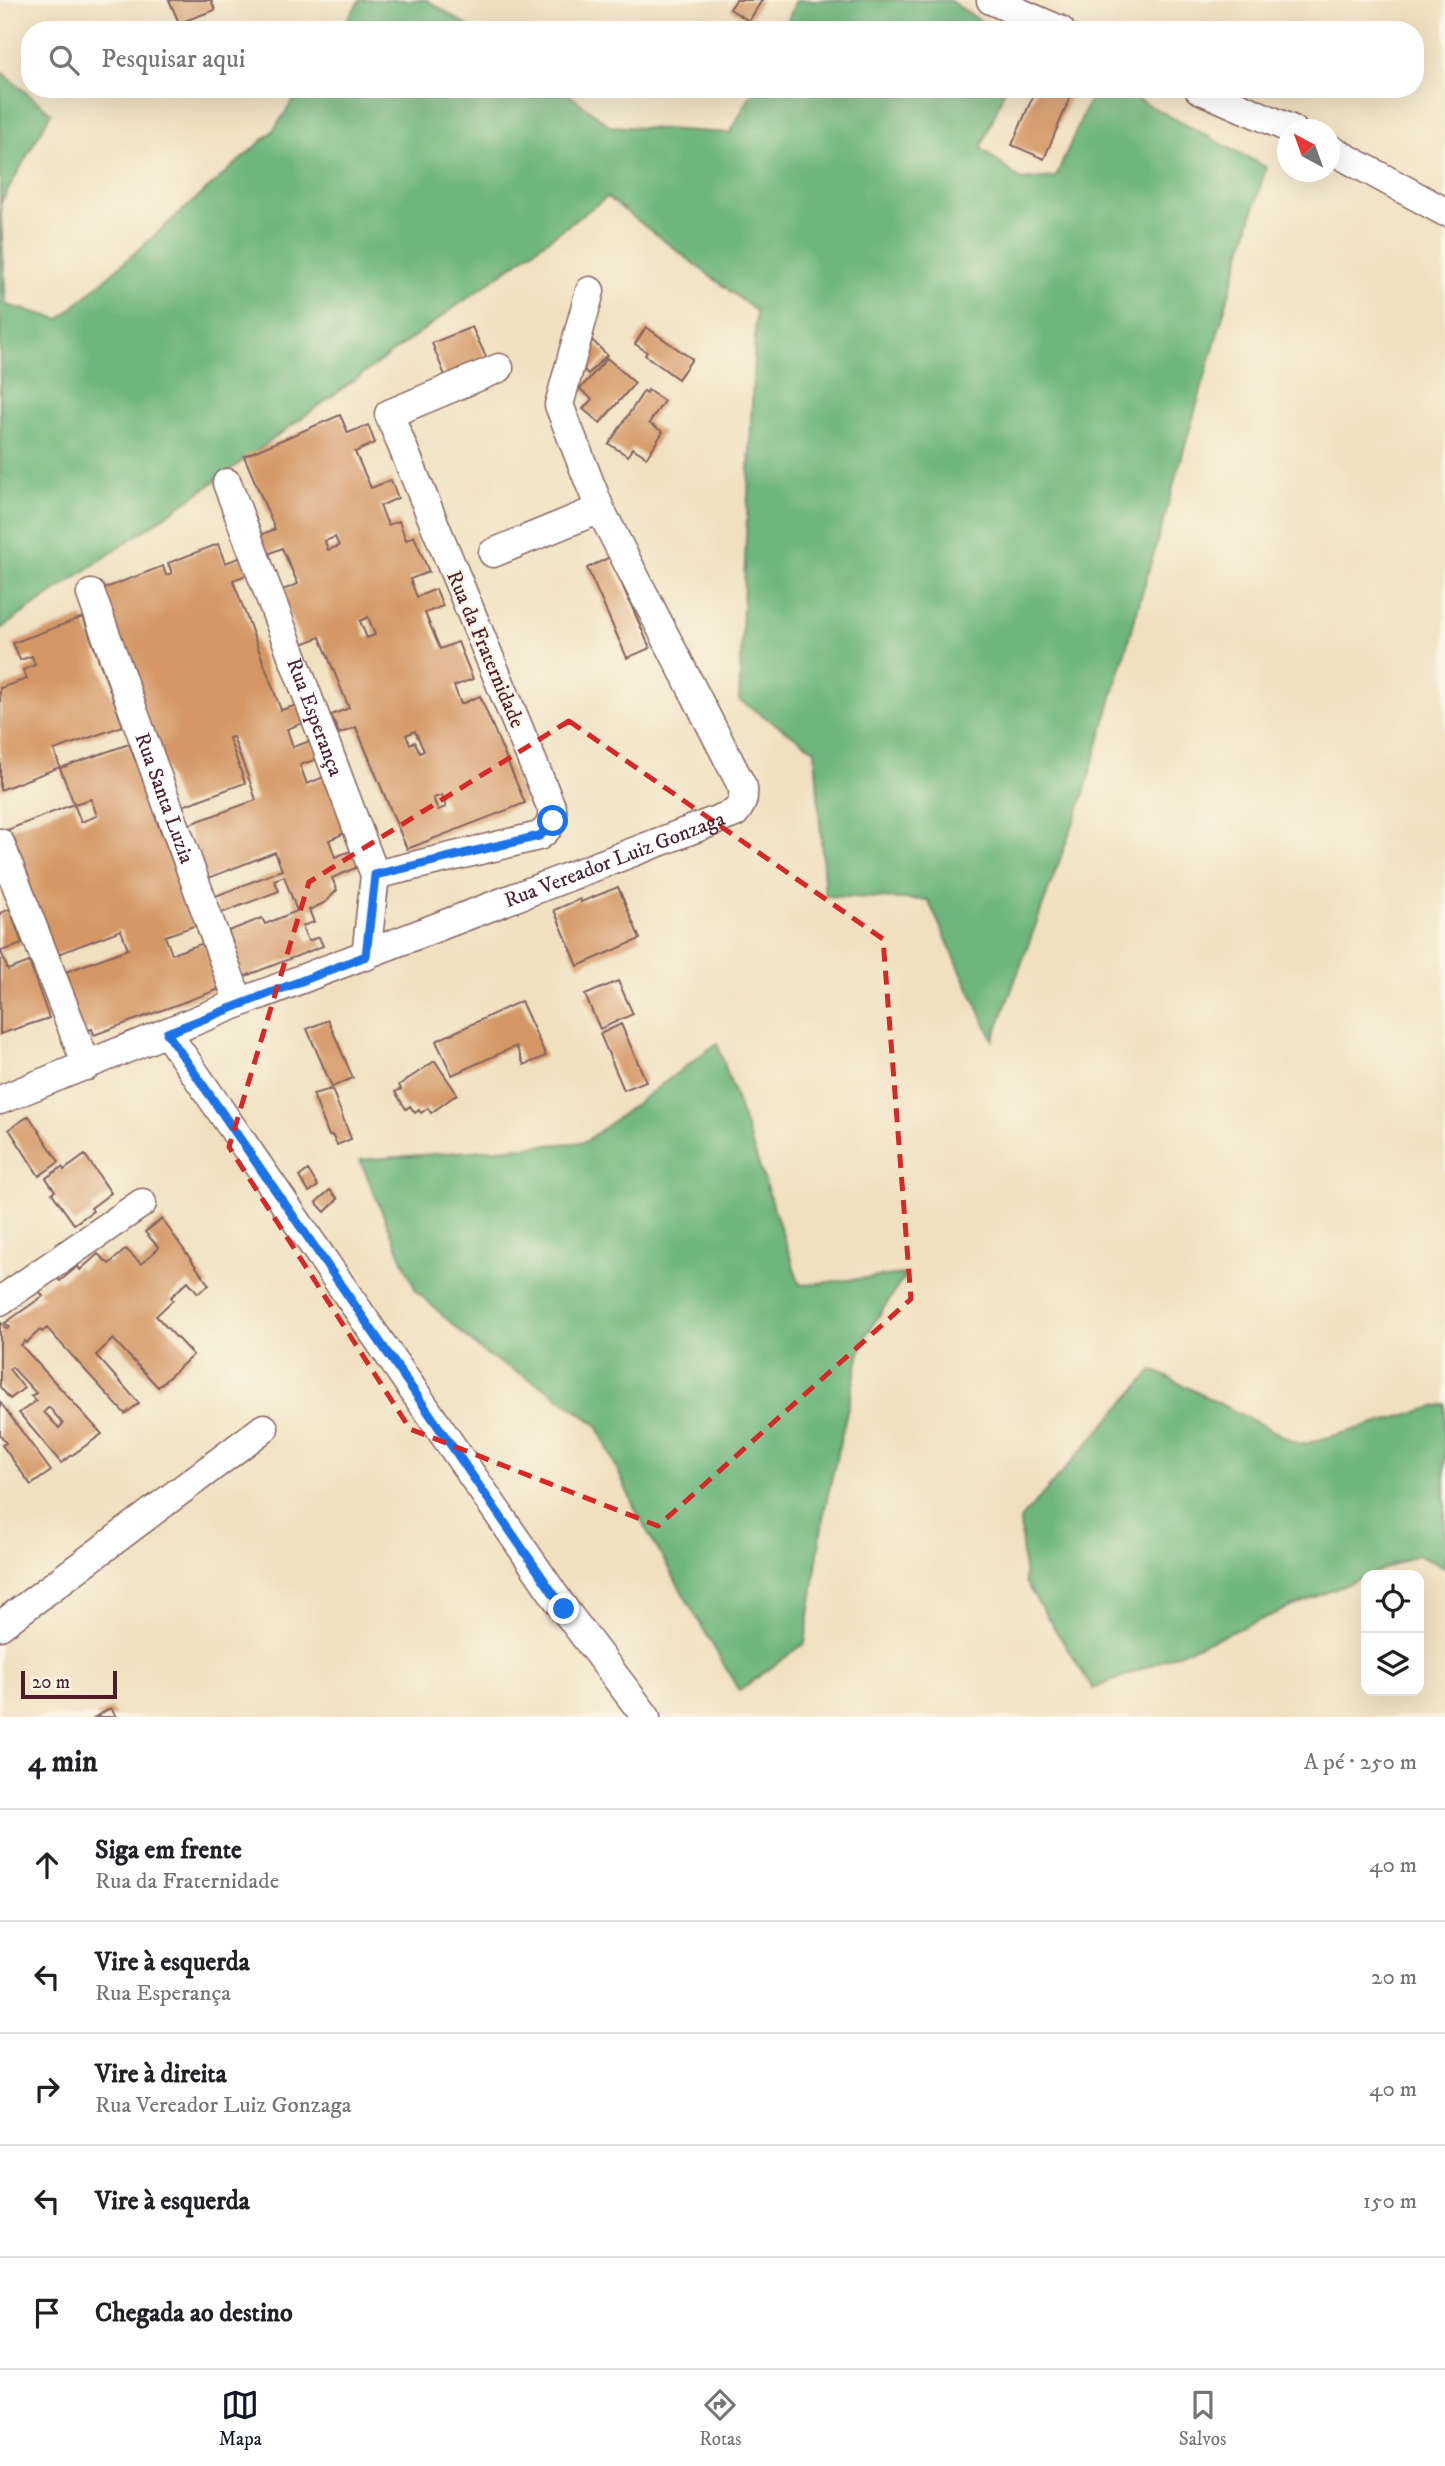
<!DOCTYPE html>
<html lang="pt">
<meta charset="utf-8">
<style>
:root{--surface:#fff;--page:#f6f6f6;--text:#202124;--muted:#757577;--line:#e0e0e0;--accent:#111827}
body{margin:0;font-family:"IM FELL DW Pica",serif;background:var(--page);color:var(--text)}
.controls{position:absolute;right:21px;bottom:21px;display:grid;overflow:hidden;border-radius:14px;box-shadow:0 7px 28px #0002}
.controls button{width:63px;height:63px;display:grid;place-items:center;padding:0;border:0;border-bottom:2px solid var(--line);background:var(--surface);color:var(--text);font:35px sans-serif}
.compass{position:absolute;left:1277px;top:119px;width:63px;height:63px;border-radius:50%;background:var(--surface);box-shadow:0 7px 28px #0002;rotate:319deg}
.scale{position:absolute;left:21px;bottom:18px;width:96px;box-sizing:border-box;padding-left:7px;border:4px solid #4a1f2b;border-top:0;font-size:19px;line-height:24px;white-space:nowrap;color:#4a1f2b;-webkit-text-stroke:5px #fcf5e5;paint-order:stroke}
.stop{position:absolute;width:21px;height:21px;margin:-16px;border:5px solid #1a73e8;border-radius:50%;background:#fff}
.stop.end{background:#1a73e8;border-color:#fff;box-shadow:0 2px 7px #0008}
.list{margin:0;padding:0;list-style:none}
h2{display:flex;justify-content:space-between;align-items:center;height:91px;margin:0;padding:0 28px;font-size:30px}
h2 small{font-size:23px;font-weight:400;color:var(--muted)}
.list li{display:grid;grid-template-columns:46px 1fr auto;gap:21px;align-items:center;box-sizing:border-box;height:112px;padding:0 28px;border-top:2px solid var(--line)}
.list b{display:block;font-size:26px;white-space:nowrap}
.list p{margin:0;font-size:23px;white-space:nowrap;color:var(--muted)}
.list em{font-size:23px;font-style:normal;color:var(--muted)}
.icon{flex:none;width:38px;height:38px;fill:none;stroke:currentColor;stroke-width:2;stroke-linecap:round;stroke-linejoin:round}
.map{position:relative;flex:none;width:1445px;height:1717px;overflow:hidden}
.search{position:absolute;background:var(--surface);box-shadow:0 7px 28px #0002;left:21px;right:21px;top:21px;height:77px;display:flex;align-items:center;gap:18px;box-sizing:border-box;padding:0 24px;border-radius:28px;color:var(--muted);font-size:26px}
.sheet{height:651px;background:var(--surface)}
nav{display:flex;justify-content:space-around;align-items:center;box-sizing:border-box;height:98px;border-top:2px solid var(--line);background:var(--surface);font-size:19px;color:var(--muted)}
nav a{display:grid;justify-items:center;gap:4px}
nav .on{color:var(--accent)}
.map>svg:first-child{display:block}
.forest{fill:#6eb67d;stroke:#5c6a54;stroke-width:2}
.building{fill:#d49765;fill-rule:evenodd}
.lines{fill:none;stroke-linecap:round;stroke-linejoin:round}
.street-casing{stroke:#84635f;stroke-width:31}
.street{stroke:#fff;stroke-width:28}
.route{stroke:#1a73e8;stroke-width:9}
.marked{fill:none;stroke:#d62828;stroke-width:5;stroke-dasharray:14 9;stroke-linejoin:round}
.labels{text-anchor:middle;stroke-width:5;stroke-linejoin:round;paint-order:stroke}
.street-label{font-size:21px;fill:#4a1f2b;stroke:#fcf5e5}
</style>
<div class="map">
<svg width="1445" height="1717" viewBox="0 0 1445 1717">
<rect width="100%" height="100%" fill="#fcf5e5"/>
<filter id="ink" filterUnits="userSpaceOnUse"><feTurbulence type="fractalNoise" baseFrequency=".0143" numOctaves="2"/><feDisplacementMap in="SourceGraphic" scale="14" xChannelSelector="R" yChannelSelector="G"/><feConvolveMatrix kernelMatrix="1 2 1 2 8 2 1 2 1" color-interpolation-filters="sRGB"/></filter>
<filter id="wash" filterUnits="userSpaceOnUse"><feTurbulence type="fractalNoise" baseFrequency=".00686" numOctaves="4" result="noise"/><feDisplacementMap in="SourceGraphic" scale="28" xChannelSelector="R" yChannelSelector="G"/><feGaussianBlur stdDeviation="1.57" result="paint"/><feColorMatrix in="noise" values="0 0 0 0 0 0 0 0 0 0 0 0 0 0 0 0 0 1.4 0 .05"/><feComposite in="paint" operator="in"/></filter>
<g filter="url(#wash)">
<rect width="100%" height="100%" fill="#f0e0c0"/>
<!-- forest -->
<path class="forest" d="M360,0H427L474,30H340Z
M796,0H949L994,30H784Z
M0,71L51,113L0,204L6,305L60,319L273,131L301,89H562L610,126L730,133L754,89H1005L981,148L1021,180L1056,177L1094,89H1118L1266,167L1083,797L993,1040L928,900L825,896L815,750L739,700L756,311L607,197L197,494L0,629Z
M717,1043L800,1285L906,1274L863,1340L824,1512L805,1643L739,1691L638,1515L597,1425L547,1389L485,1354L416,1291L360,1160L585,1142Z
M1153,1370L1301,1445L1445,1404V1567L1417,1555L1093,1689L1025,1582L1020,1520Z"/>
<g id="blocks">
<!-- building -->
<path class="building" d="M169,0H211L215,10L179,23Z
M736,0H762L749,21L730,9Z
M1036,89H1068L1073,91L1044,159L1012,145Z
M472,327L488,361L446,378L432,343Z
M646,327L692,359L678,379L645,355L647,352L635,344Z
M592,340L607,355L588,374L573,359Z
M607,358L635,383L600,423L583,409L592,399L580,389Z
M648,390L664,401L649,423L663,432L647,457L632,448L628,456L609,444L644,391L647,393Z
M340,415L348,433L368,425L375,443L355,452L371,488L391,480L398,498L380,506L388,525L399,521L406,540L414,536L429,572L410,579L417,597L436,589L443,606L425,613L433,632L440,649L458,642L473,679L454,686L461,704L480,696L525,803L407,849L356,727L339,734L331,715L349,708L320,637L302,644L280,591L298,584L282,548L266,555L258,536L275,529L244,456ZM335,537L339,546L328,550L325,541ZM368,617L375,635L367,638L360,621ZM415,731L424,751L420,753L415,742L410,744L406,735ZM442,795L446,807L438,810L433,798Z
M218,544L225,563L242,557L249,574L233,580L281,710L300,704L306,722L287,729L293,747L313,740L320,758L300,765L307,784L326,776L347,832L329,840L335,857L353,850L360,866L332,878L337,890L326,902L309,910L314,922L302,926L308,941L319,937L323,946L243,977L226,932L262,918L265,924L297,911L288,887L284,876L274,880L279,891L219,914L213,897L282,870L275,852L206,879L187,825L256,800L250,782L233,737L229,738L245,783L180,807L100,590L163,566L166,575L172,573L168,563Z
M610,557L650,648L627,658L587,568Z
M83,617L123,726L54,750L60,767L0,790V688L27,679L23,670L35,665L32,656L20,660L13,643Z
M129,744L136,762H138L157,815L155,816L158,824L197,925L165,936L172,954L204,943L220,985L217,990L94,1035L92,1029L82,1032L60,974L128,949L121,930L53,956L7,830L74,804L60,768ZM91,799L97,816L81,822L74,804Z
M618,887L640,939L578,966L554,910L580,899L581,902Z
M10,909L22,944L1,951L8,970L29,962L49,1018L0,1034V913Z
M618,981L633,1014L600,1029L585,995Z
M521,1001L546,1056L524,1065L516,1046L452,1075L436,1041Z
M328,1020L353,1078L332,1087L307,1029Z
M621,1024L646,1081L624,1090L600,1034Z
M435,1061L457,1094L431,1113L428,1108L421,1113L419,1110L415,1113L410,1106L406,1109L395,1092L401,1089L399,1085Z
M332,1089L351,1139L337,1145L332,1135L329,1136L313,1094Z
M29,1116L59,1162L39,1176L9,1129Z
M85,1155L111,1193L91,1208L93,1211L74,1224L52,1193L55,1191L46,1178L62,1167L64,1170Z
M308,1170L318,1186L309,1192L299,1177Z
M330,1190L338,1199L325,1212L316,1202Z
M162,1219L209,1285L198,1293L188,1281L171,1297L173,1300L156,1316L193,1355L158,1387L113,1339L96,1355L139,1403L125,1414L47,1328L42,1332L40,1330L26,1343L25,1341L21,1345L102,1434L61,1463L19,1413L36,1401L31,1396L36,1393L12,1367L9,1369L24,1388L10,1399L0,1387V1322L7,1329L10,1327L5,1323L43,1296L39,1291L57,1278L60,1281L78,1266L80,1270L98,1254L109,1264L126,1249L141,1264L159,1248L145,1232ZM49,1407L63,1424L59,1428L44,1412Z
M0,1402L51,1471L31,1485L2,1445L6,1443L0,1435Z
M111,1708L116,1717H95Z"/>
</g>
</g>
<g filter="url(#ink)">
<use href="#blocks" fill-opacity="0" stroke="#84635f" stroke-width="2"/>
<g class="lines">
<defs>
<g id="street">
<path d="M991,0L1060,30"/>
<path d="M1199,89L1293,130"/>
<path d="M1330,149L1445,212"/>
<path id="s1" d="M227,483L375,875L366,956"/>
<path d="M493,553L600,509"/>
<path id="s2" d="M91,594L239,1003"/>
<path d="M0,843L87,1066"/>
<path d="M375,875L539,836C550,828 553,822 552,809L389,414L499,368"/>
<path d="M167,1033L564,1609L646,1717"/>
<path id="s3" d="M0,1100L239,1003L735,813C742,804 744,799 743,788L600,509L559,405L590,291"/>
<path d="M0,1301L142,1203"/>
<path d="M0,1626L264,1428"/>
</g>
</defs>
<!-- street casing -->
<use href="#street" class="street-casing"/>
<!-- street -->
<use href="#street" class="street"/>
</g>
</g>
<g class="lines" filter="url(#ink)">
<!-- route -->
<path class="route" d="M553,821L548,829L539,836L375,875L366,956L167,1033L564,1609"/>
</g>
<!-- marked area -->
<path class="marked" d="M569,721L883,939L911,1299L658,1526L410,1429L229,1147L309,882Z"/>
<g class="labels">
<!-- street labels -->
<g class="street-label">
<text transform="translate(486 649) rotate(67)" y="7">Rua da Fraternidade</text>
<text dy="7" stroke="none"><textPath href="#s1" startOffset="250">Rua Esperança</textPath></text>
<text dy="7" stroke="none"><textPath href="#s2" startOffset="217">Rua Santa Luzia</textPath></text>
<text dy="7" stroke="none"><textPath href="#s3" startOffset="660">Rua Vereador Luiz Gonzaga</textPath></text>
</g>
</g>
</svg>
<div class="controls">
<button><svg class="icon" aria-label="locate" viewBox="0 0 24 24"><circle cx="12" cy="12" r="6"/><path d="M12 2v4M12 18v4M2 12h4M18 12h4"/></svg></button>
<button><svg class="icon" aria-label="layers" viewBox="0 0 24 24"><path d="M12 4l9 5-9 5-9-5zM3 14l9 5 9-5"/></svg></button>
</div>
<svg class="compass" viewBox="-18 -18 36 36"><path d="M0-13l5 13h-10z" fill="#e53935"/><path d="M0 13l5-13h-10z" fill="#757577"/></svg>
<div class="scale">20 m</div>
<div class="stop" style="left:553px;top:821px"></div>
<div class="stop end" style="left:564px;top:1609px"></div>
<div class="search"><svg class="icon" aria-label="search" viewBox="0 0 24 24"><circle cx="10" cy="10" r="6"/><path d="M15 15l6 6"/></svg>Pesquisar aqui</div>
</div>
<section class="sheet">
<h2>4 min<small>A pé · 250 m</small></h2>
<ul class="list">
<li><svg class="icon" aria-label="ahead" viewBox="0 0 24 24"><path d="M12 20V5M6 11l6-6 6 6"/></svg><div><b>Siga em frente</b><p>Rua da Fraternidade</p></div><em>40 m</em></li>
<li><svg class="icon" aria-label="left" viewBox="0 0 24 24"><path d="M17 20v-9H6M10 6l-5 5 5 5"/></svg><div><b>Vire à esquerda</b><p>Rua Esperança</p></div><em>20 m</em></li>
<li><svg class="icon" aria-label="right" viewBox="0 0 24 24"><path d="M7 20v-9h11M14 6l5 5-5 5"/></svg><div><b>Vire à direita</b><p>Rua Vereador Luiz Gonzaga</p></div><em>40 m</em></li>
<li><svg class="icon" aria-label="left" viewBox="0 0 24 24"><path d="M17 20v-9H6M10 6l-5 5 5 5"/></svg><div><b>Vire à esquerda</b></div><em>150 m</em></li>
<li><svg class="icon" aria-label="arrive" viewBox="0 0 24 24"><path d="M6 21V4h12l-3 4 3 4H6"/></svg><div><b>Chegada ao destino</b></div></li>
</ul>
</section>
<nav>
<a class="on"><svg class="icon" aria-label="map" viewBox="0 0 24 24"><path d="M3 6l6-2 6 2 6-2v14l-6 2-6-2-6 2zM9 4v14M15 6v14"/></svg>Mapa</a>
<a><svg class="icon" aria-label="directions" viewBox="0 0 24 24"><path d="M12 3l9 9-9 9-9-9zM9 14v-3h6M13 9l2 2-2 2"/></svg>Rotas</a>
<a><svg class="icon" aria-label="saved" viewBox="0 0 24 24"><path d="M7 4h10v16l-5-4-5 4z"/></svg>Salvos</a>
</nav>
